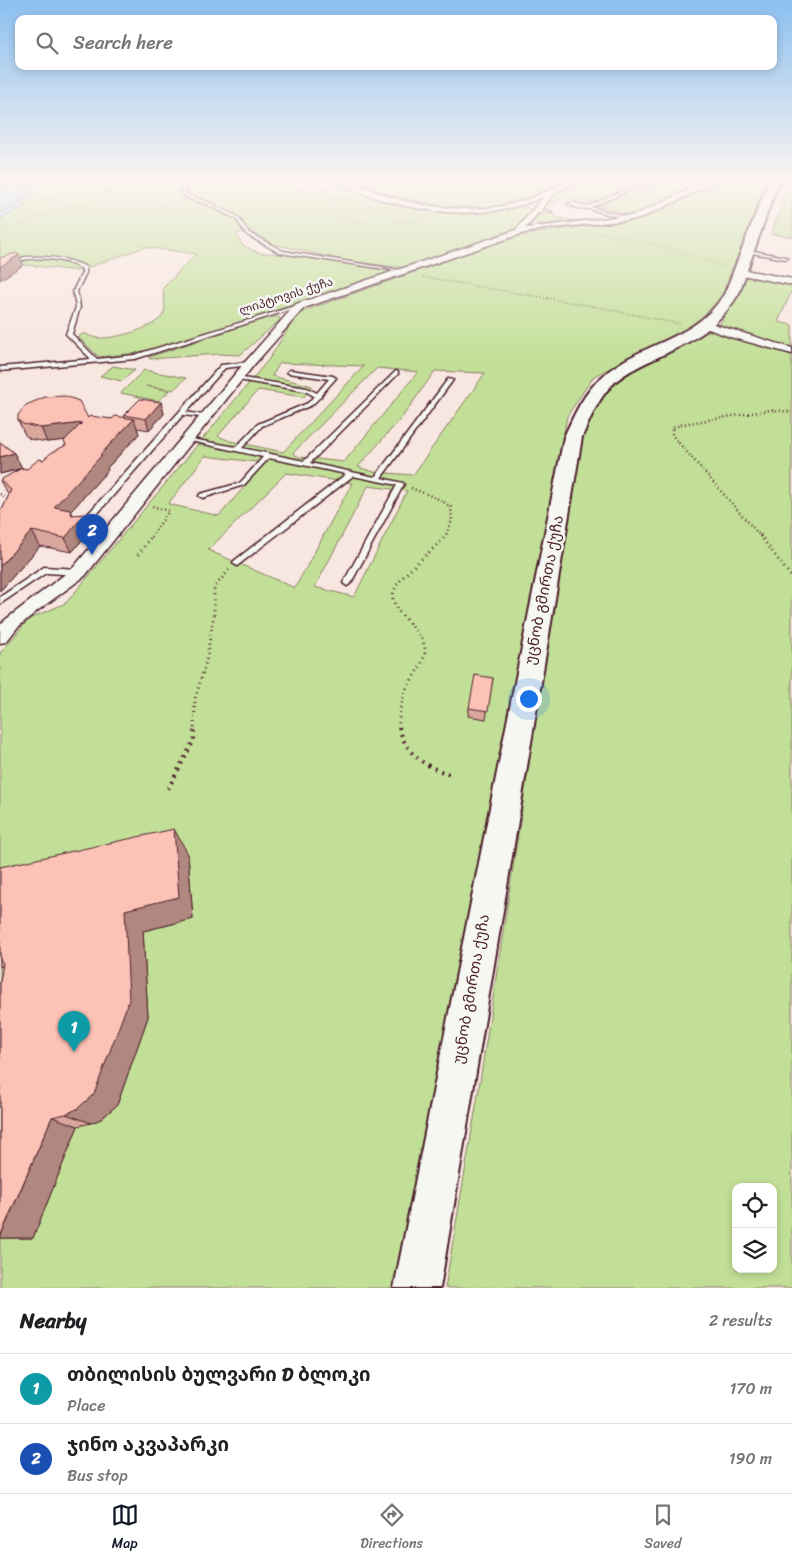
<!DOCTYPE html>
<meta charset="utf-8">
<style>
:root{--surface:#fff;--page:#f2f2f2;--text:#202124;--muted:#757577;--line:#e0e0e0;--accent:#111827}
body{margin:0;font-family:Sriracha,"Noto Sans Georgian",sans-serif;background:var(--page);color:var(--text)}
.controls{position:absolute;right:15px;bottom:15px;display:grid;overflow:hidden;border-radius:10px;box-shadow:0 2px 8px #0003}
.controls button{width:45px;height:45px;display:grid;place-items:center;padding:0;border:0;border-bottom:1px solid var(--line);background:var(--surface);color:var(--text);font:25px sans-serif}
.you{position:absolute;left:528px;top:698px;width:18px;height:18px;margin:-12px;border:4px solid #fff;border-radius:50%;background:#1a73e8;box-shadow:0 0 0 8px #1a73e833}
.badge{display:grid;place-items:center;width:32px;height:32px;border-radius:50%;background:var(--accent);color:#fff;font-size:16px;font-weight:700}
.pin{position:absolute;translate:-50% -41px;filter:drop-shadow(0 1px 2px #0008)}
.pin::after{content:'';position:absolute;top:26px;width:18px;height:15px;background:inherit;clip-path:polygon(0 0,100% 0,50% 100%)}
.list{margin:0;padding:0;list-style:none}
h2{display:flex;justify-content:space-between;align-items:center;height:65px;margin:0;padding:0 20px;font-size:21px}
h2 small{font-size:16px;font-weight:400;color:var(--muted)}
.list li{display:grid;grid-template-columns:32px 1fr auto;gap:15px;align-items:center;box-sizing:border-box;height:70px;padding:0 20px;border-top:1px solid var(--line)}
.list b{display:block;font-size:19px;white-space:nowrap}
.list p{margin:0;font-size:16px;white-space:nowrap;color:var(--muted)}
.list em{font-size:16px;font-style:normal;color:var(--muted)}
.icon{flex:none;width:28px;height:28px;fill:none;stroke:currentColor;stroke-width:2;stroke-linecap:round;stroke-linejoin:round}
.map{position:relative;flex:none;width:792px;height:1288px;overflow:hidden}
.search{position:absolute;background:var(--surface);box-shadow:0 2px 8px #0003;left:15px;right:15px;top:15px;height:55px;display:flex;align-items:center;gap:12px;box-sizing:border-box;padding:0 18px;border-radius:10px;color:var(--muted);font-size:19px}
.sheet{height:205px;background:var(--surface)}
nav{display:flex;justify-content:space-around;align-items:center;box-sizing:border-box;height:70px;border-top:1px solid var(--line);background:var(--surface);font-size:14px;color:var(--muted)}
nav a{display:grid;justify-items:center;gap:2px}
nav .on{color:var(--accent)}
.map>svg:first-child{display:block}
.green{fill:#c2df97;stroke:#867f61;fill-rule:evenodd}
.water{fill:#9fd3fd;stroke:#7d8ba9}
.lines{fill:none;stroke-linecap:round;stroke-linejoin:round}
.shore{stroke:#6c677f;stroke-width:1}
.service-casing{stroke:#4a1f2b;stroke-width:3}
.minor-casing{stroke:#4a1f2b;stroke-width:3}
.secondary-casing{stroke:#4a1f2b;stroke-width:4}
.path-far4{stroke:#4a1f2b;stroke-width:1;stroke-dasharray:0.5 2;stroke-linecap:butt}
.path-far3{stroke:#4a1f2b;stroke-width:2;stroke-dasharray:0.5 2.5;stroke-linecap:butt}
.path-far2{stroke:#4a1f2b;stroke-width:2.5;stroke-dasharray:1 3;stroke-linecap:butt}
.path-far1{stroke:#4a1f2b;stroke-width:3;stroke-dasharray:1 4;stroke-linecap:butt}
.path{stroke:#4a1f2b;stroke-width:4;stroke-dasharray:2 5;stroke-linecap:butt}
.service{fill:#f6f6f2;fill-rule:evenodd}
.minor{fill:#f6f6f2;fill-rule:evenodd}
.secondary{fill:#f6f6f2;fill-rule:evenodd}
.wall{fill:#daa79d;stroke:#4a1f2b}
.shaded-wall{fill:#b1887f;stroke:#4a1f2b}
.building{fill:#fdc2b6;stroke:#4a1f2b}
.labels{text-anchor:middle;stroke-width:5;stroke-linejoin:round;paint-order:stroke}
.far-street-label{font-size:12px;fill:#4a1f2b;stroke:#f6f6f2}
.street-label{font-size:15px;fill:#4a1f2b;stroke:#f6f6f2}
</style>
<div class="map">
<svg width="792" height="1288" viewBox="0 0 792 1288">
<rect width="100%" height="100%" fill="#f8e6e0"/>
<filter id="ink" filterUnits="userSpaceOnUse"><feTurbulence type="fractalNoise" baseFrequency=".02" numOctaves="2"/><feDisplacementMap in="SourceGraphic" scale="10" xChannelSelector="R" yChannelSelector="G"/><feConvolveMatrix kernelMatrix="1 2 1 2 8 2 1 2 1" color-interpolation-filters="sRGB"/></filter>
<g filter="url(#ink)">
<!-- green -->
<path class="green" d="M46,180H299L294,185L296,189L305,191L342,185L369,194L430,209L488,211L521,206L532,209L519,226L513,231L406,268L348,261L273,244L251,231L236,233L242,245L259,253L282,254L386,270L390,273L148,352L99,357L78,337L84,333C89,336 94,338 99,338C113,339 160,328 164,312C166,306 163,295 163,288L196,254L145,247L78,271L0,262V219L21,209L24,205L22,206L23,202L32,192L30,193L31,190L42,186Z
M348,180H572C548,190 524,201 499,207C489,209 479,209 468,208C427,208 391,196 352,184Z
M589,180H711L635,215L546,225L533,222L554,195ZM560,198L578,199L626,214L621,216C603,218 559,228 548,209Z
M724,180H768L722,295L713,310L694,328L594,376L567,416L553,495L394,1288H0V653L29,619L66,603L269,359L293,321L304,311L517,236L645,218ZM280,363L364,366L283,452L230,441L218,436L258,390L304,397L312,386L272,376ZM377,368L418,372L344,462L299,457L293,453ZM435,371L485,373L413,475L374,472L358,467L403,416ZM205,456L265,463L219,516L168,504ZM286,473L352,483L295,588L208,550ZM368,486L407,491L354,597L315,587Z
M790,180H792V237L771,234Z
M745,275L792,283V290L778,322L792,325V348L719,326Z
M270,317H279L280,320L240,355L218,354L149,359V357Z
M712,329L792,352V1288H445L477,1101L576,458L590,415L600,400L624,375L671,352ZM736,1187H773V1269H736Z
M113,366L135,370L122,381L100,376Z
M144,370L186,378L173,390L146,386L170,391L158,401L121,393Z"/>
<!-- water -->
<path class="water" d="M0,180H48L42,186L31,190V196L23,202L22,206L26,205L23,208L0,219Z"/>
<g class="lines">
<!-- shore -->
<path class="shore" d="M0,213C13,208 23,199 29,186L41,180"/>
<defs>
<path id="service" d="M181,180H185V191L187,195L208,202L238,217L249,233L283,251L406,271L404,272L280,253L247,235L236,219L206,204L185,197L181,191Z
M651,180H656L658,182L656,185L635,188L591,207L627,217V219L589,209L577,208L567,204L573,202L581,205L588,206L633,186L654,183Z
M536,210L550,211L552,212L550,213L535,212Z
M748,250L786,257L788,258L786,259L746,252Z
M25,257C45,256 67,257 86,267V273L77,291L80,307L72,334L97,359L134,355L298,305L302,306L135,359L0,371V367L91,359L66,334L76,307L73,291L82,273V269C65,259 38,256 19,261C12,263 6,266 0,268V265Z
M249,362L252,364L251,365L225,368L186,412L208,416V418L183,415L85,528H79V524L221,365Z
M290,370L333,376L336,378L321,395V397L319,398L312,405L262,426L242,448L304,461L396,371L398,372V374L310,463L375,477L448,379L453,380L381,478L403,483L404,484L351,583L347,586L343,583L397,485L353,476L237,566L233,563L234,561L346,474L269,458L244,485L203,498L199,496L200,494L240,483L263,457L186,440V438L236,447L258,424L308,403L314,396L305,391L238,380L236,379V377L307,388L317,393L329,379L288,373L287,372Z
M44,567L79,569L83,572L79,575L46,573L0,604V597Z"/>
<path id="minor" d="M337,180C355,180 379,194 398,199C433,208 476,213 511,204C532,199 552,188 572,180H582L556,192L526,228L634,215L710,180H720L639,219L545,229L521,234L304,308L253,366L85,576L37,611L17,628L6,642L0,643V625L5,620L73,568L245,362L296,304L516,230L543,197C492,220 435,215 382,200C367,195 349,190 337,180Z
M740,269L792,279V285L737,274L735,272Z
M707,322L792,348V354L730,337L703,327L702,325Z"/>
<path id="secondary" d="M769,180H779L739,293C717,330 690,342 652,360C639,366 627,372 616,381C599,396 591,417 582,437L440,1288H394L564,437C574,415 584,392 603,376C642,341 695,342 725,293Z"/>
</defs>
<!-- service casing -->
<use href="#service" class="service-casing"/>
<!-- minor casing -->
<use href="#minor" class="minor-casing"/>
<!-- secondary casing -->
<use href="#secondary" class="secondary-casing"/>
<!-- path-far4 -->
<path class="path-far4" d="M104,180L149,192L174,194
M52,181V183L66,184L105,181
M460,184L476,188L477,190L467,197
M334,187L319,189L316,192L329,199L355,200
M122,191L141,192
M69,196L81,180
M323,196L342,194
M419,196L423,188L421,180
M421,196L445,180
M68,199L111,192
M475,199L512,192L533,185V180
M42,200L85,191H123
M463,200L467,197L457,188L464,180
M34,201L80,205L180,204
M331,201V213L333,216L344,218
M365,203L345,214L344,218L373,225L429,220
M396,222L402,220L408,214
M0,232L58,211L68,204
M597,233L646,242L726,267"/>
<!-- path-far3 -->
<path class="path-far3" d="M423,277L592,306L680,324"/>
<!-- path-far2 -->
<path class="path-far2" d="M411,488L441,500L451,507L452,521L445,537
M0,494L9,500
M151,537L169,511L152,506
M761,537L672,435V428L683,424L771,410L792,412"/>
<!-- path-far1 -->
<path class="path-far1" d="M760,535L792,578
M138,555L152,535
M194,728L195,699L206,662L214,614V588L229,570
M399,728C398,715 402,695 409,684C414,675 421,667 424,657C431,632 396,620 393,598C391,579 435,551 446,535"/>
<!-- path -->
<path class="path" d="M399,727C407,757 425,766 452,775
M168,789L194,740V727"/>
<!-- service -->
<use href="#service" class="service"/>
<!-- minor -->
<use href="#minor" class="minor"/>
<!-- secondary -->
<use href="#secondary" class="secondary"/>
</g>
<!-- wall -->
<path class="wall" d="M161,402L164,414L149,430L137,428L139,434L107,468L108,470L71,511L73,515L92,528L72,552L40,546L0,591V510L3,508L9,496L0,481L21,469L0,474V442L14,453L22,468L27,469L43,460L66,445L64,440L47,442L30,439L25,435L18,420L88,418L112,419L125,418L124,415Z
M493,678L486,719L468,716L469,708Z
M188,854L193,919L143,931L148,1017L117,1105L101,1119L91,1123L78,1126L33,1238H0V982L3,966L0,967V867Z"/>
<!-- shaded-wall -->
<path class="shaded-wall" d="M19,255L23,265L0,280V267Z
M161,402L164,414L149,430L146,419Z
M134,419L139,434L107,468L108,470L71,511L77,524L85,514L92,528L72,552L65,538L54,507L100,455Z
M82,423L88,438L47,442L41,428Z
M14,453L22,468L0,474V457Z
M32,531L40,546L0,591V566Z
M174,829L188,854L193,919L143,931L148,1017L117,1105L101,1119L91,1123L66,1114L125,910Z
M52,1117L78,1126L33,1238H0Z"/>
<!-- building -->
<path class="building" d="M16,253L19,255L0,267V258Z
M65,396L79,401L88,418L90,416L112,419L115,416L134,419L100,455H102L54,507L70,510L72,515L85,514L65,538L32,531L0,566V510L3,508L11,490L0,480L22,468L27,469L39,459L43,460L51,453L66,445L64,441L82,423L41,428L23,424L18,420V415L26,405L45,397Z
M140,399L161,402L146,419L124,415Z
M0,442L14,453L0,457Z
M475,675L493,678L488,711L469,708Z
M174,829L179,897L125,910L129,1000L94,1094L77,1109L66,1114L52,1117L0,1237V982L3,963L0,959V867Z"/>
</g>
<!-- sky -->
<linearGradient id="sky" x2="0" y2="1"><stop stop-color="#8bc0f0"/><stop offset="0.5" stop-color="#fcf4f1"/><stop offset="1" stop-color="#fcf4f1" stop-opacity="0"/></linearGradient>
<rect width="792" height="361" fill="url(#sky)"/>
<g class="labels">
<!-- far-street labels -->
<g class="far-street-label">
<text transform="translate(286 296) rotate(-18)" y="4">ლიპტოვის ქუჩა</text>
</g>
<!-- street labels -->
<g class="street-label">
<text transform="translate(544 590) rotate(-79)" y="5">უცნობ გმირთა ქუჩა</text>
<text transform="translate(471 989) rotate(-80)" y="5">უცნობ გმირთა ქუჩა</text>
</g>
</g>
</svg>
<div class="controls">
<button><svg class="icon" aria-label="locate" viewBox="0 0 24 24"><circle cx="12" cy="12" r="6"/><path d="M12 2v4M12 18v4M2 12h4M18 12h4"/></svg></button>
<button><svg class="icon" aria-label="layers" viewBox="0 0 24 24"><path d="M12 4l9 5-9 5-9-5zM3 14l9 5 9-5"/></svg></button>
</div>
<div class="you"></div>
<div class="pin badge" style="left:74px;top:1052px;background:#0f9aa8">1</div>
<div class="pin badge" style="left:92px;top:555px;background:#1a4fb4">2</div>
<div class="search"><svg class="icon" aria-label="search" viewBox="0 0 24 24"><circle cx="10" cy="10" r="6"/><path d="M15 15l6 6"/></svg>Search here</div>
</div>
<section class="sheet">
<h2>Nearby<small>2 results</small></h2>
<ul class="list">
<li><span class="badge" style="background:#0f9aa8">1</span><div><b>თბილისის ბულვარი D ბლოკი</b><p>Place</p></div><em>170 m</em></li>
<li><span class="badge" style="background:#1a4fb4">2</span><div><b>ჯინო აკვაპარკი</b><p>Bus stop</p></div><em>190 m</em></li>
</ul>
</section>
<nav>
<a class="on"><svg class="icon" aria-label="map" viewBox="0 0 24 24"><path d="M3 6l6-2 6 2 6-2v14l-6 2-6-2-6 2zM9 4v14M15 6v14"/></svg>Map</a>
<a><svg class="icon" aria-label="directions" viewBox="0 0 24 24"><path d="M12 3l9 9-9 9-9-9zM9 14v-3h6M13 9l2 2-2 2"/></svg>Directions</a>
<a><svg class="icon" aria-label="saved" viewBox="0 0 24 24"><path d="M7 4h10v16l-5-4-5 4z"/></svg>Saved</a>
</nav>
